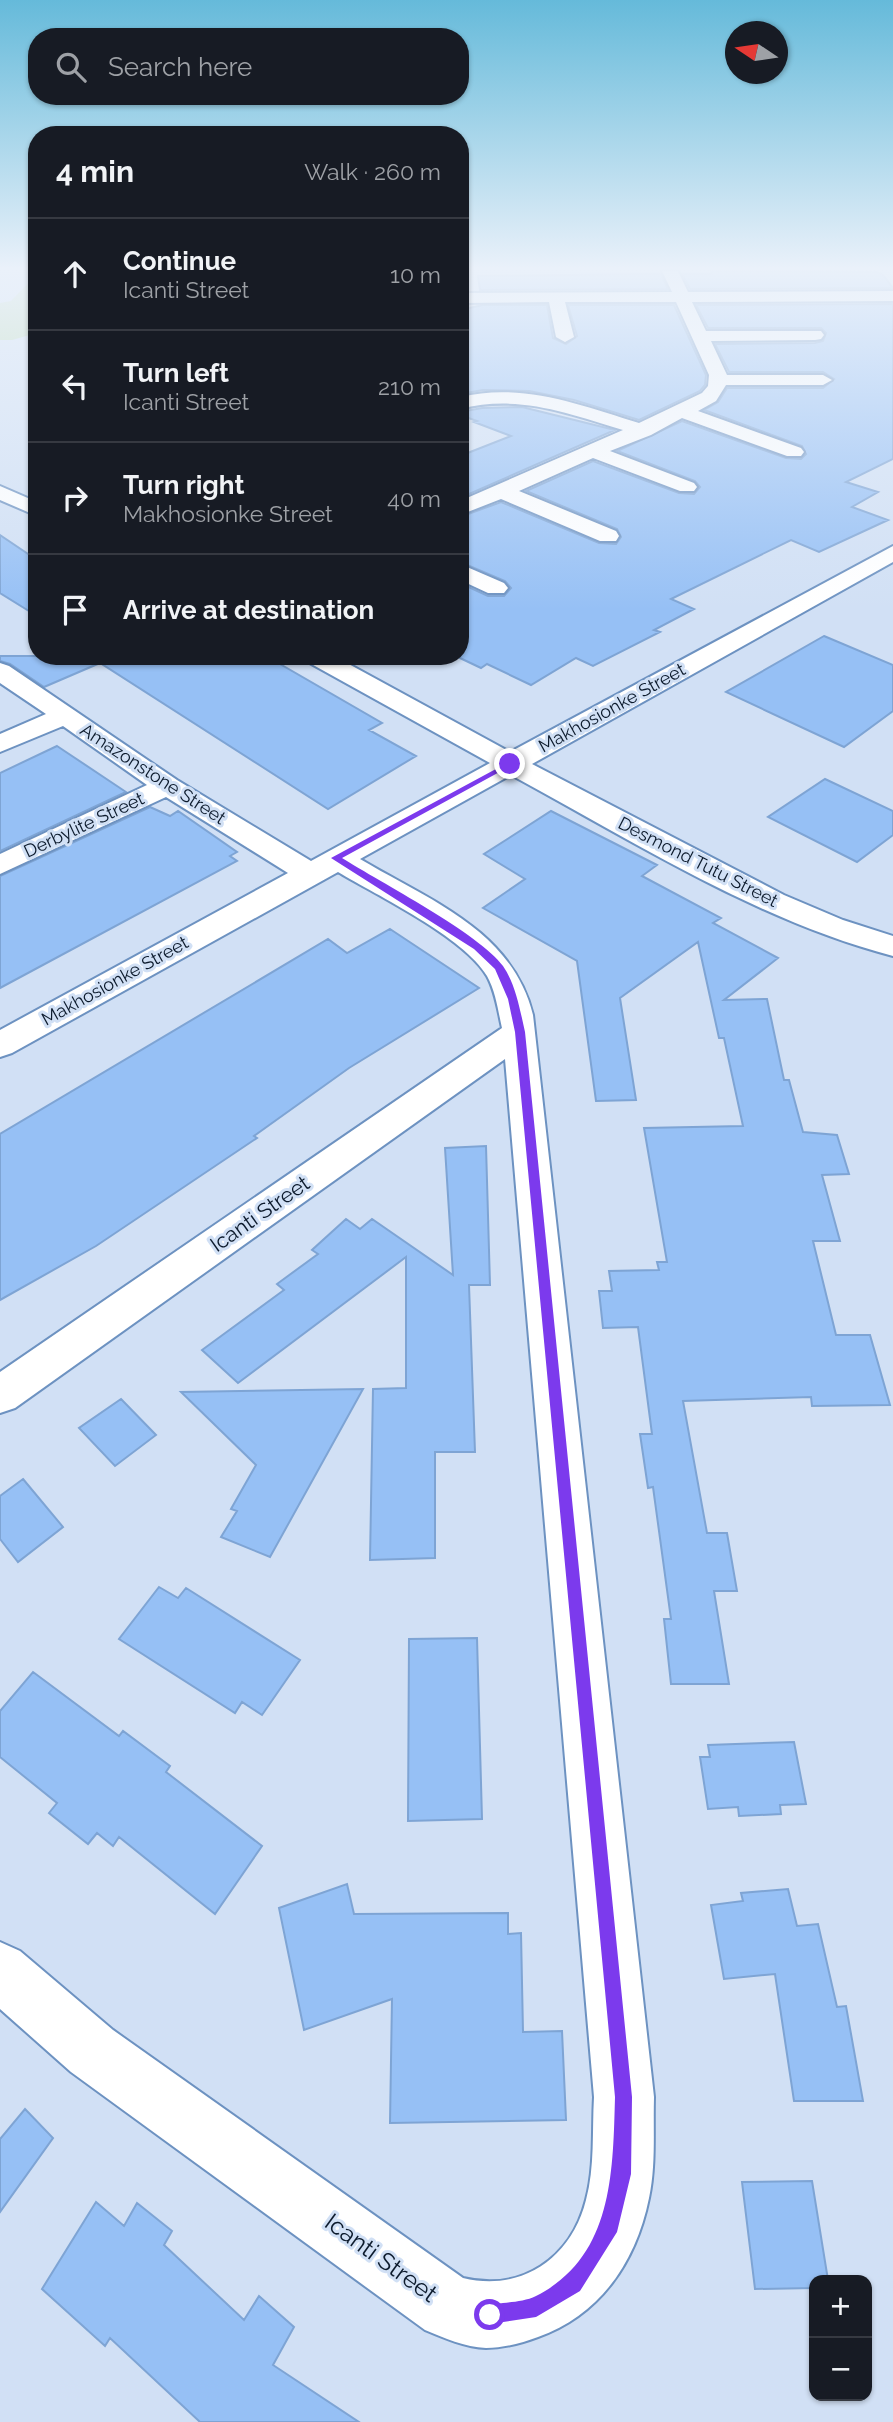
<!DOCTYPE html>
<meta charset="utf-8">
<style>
:root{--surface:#171b24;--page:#20242c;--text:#f1f3f6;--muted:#9ea1a6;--line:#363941}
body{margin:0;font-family:Raleway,sans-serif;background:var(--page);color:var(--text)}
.controls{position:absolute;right:21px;bottom:21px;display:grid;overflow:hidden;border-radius:14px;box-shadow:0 2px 5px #0004}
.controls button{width:63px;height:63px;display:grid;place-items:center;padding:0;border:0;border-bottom:2px solid var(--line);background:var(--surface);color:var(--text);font:35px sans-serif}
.compass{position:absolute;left:725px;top:21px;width:63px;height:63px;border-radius:50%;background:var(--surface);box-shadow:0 2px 5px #0004;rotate:283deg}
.stop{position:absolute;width:21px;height:21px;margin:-16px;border:5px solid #7c3aed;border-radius:50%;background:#fff}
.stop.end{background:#7c3aed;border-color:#fff;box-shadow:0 2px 7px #0008}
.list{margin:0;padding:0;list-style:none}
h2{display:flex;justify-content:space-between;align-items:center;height:91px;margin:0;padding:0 28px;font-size:30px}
h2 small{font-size:23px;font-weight:400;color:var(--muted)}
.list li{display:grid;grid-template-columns:46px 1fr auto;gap:21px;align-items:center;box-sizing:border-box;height:112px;padding:0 28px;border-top:2px solid var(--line)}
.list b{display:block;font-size:26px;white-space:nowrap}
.list p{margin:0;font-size:23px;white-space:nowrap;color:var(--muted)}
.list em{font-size:23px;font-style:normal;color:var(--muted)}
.icon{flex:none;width:38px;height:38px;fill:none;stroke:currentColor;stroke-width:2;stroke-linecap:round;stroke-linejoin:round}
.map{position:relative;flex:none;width:893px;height:2422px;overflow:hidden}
.search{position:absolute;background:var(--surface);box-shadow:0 2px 5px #0004;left:28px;top:28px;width:441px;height:77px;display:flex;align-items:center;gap:18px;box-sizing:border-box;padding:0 24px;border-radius:28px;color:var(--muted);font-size:26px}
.panel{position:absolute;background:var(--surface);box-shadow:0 2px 5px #0004;left:28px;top:126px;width:441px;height:539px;border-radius:28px}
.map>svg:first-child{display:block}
.green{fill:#b9d9a8}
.building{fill:#96c0f5;stroke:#7ea4d4;stroke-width:2}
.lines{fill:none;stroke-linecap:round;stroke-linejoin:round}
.street-casing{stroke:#6d92c1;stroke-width:4}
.street{fill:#fff;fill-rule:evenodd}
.route{fill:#7c3aed}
.labels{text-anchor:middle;stroke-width:6;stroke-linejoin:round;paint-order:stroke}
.far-street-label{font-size:18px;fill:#0c1a2c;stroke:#d1e0f5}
.street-label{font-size:21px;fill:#0c1a2c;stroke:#d1e0f5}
.near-street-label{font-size:24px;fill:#0c1a2c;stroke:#d1e0f5}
</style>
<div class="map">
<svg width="893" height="2422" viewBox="0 0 893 2422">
<rect width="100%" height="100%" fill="#d1e0f5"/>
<!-- green -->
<path class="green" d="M37,274V333L12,340H0V303L11,301Z"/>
<!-- building -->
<path class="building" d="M711,271L877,272L883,275L893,288L690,289L682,274H712Z
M646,274H661L668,289L480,290L478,276Z
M893,304V459L846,482L878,492L852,507L888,520L819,552L791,540L671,599L694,609L654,630L660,632L593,666L576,658L531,685L487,664L481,668L460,658V583L488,596H504L511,588L505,581L460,562V517L501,502L599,543L616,544L621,537L617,529L526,491L593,461L679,493L694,494L700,487L695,481L617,451L682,421L786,458L801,459L806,454L802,446L704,410L718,402L727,388H823L834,379L823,372H729L715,344L815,343L823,341L826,333L821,328H708L696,305Z
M483,305H547L553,338L566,344L577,336L568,305H674L706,375L705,385L700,391L639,420L574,400L529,391L483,390L460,394V310Z
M522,407L615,430L460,498V456L511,436L474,422L477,421L460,415V412L482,408Z
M0,535L37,560V616L0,593Z
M824,636L893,665V711L844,747L726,692Z
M0,656H266L382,723L369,730L416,756L328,809L100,663L44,687L10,664L0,661Z
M57,746L126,792L0,851V773Z
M825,779L893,811V835L857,862L768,817Z
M150,807L170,816L178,811L237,852L230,856L237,861L0,988V876Z
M551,811L657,865L642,876L721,918L713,923L778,958L724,1000L767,999L784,1080H789L803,1132L837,1135L849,1174L822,1175L840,1241H813L836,1335H870L890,1405L812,1406L811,1397L683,1401L707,1533H727L737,1591H714L729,1684H671L664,1619H671L653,1487L648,1488L640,1434H652L638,1327L603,1328L599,1291H612L609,1271L659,1270L657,1262H667L644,1128L743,1126L724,1038H719L698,942L620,998L636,1100L596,1101L577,961L483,908L525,879L484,854Z
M390,929L479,988L349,1068L254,1136L257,1138L96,1246L0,1300V1134L328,939L347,953Z
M486,1146L490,1285H469L475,1452H435V1558L370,1560L373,1389L406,1388V1257L238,1383L202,1350L284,1290L277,1284L318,1254L312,1250L346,1219L360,1229L372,1219L453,1275L445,1148Z
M363,1389L270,1557L221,1537L237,1511L231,1509L256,1465L181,1392Z
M121,1399L156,1435L115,1466L79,1428Z
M23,1479L63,1527L18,1562L0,1539V1496Z
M159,1587L178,1598L186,1588L300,1660L262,1715L242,1702L235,1713L119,1639Z
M477,1638L482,1819L408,1821L409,1639Z
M33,1672L119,1736L123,1731L170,1766L166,1772L262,1846L215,1914L119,1837L113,1846L97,1833L88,1844L49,1813L57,1803L0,1757V1711Z
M794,1742L806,1804L780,1805L781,1814L739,1816L738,1807L708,1809L700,1757H710L708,1745Z
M347,1884L354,1914L508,1913V1934L521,1933L523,2032L562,2031L566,2120L390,2123L392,1999L304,2030L279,1908Z
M788,1889L797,1926L818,1924L837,2007L846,2006L863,2101H794L775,1974L724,1979L711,1905L743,1901L741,1893Z
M25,2109L53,2138L0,2212V2139Z
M812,2181L828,2280H814V2288L755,2289L742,2182Z
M96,2202L124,2226L137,2203L172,2231L164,2245L244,2320L259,2296L294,2327L273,2365L359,2422H200L110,2338L105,2346L42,2289Z"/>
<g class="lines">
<defs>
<path id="street" d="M662,271H678L688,292L893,291V301L692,302L706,331H821L824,335L821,339L815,340L711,341L727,375H823L832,380L823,385H726L716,401L698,411L801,448L804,452L801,456H787L682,418L651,435L610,451L694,483L697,487L694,491H680L593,458L519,491L616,531L619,536L616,541H600L501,499L460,515V501L623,430C567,413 518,394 460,409V397C523,382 580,405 639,423L702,393L708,386L709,375L676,302H565L574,337L565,342L556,337L549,302L460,303V293L672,292Z
M0,486L37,502V516L0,500Z
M893,546V562L532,764L784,895L843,920L893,936V956C758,921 633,841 511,775L360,859C429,900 512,930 533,1015L654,2097C653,2131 656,2165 649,2198C636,2262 600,2315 538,2337C522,2343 504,2348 486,2348C465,2347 444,2338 425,2330L71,2072L0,2009V1942L20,1951L113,2030L463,2278C521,2292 571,2259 586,2200C595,2167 592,2131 594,2097L505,1059L15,1408L0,1413V1372L502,1028C498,1011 496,992 487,976C464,937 378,896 338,872L12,1053L0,1057V1030L288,873L166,797L0,874V854L147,785L63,726L0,752V734L46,714L0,683V663L9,666L177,780L311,861L490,763L306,661L303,656H334L510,752Z
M460,564L504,583L508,588L504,593H488L460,580Z"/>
</defs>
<!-- street casing -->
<use href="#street" class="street-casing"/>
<!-- street -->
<use href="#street" class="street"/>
</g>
<!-- sky -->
<linearGradient id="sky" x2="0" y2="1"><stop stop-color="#65bada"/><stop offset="0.44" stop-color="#eaf1fa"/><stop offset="1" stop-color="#eaf1fa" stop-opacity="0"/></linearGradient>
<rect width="893" height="610" fill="url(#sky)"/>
<!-- route -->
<path class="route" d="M507,763L514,764L342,858C380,882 480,934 503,966C516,985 520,1010 525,1032L632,2097L631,2174L617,2232L580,2291L536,2317L490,2324L483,2322L480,2315L483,2308C499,2301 520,2304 536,2296C613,2257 613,2173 615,2097L515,1032L508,999L495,969L474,949L331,858Z"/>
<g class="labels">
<!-- far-street labels -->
<g class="far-street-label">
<text transform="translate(612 708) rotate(-29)" y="6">Makhosionke Street</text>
<text transform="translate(153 774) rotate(33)" y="6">Amazonstone Street</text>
<text transform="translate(84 825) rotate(-25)" y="6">Derbylite Street</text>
<text transform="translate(698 862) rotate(27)" y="6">Desmond Tutu Street</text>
<text transform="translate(115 981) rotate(-29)" y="6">Makhosionke Street</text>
</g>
<!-- street labels -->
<g class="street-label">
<text transform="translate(260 1214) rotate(-35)" y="7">Icanti Street</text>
</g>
<!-- near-street labels -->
<g class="near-street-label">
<text transform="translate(381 2258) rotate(36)" y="8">Icanti Street</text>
</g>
</g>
</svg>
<div class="controls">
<button>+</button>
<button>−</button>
</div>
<svg class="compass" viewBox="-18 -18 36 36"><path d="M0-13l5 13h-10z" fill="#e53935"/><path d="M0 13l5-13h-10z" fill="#9ea1a6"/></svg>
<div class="stop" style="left:490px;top:2315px"></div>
<div class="stop end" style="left:510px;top:764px"></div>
<div class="search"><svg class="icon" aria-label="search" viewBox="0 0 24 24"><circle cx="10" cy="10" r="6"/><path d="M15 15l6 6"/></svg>Search here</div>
<section class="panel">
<h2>4 min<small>Walk · 260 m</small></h2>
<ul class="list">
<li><svg class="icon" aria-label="ahead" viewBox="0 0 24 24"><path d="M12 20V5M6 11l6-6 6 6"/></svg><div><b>Continue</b><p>Icanti Street</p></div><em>10 m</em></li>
<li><svg class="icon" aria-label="left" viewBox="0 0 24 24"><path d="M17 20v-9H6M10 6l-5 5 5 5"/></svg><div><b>Turn left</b><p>Icanti Street</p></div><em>210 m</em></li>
<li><svg class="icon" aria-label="right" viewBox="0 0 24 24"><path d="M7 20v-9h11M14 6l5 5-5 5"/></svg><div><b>Turn right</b><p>Makhosionke Street</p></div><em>40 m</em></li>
<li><svg class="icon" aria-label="arrive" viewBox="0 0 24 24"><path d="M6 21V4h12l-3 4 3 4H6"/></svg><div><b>Arrive at destination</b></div></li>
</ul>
</section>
</div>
